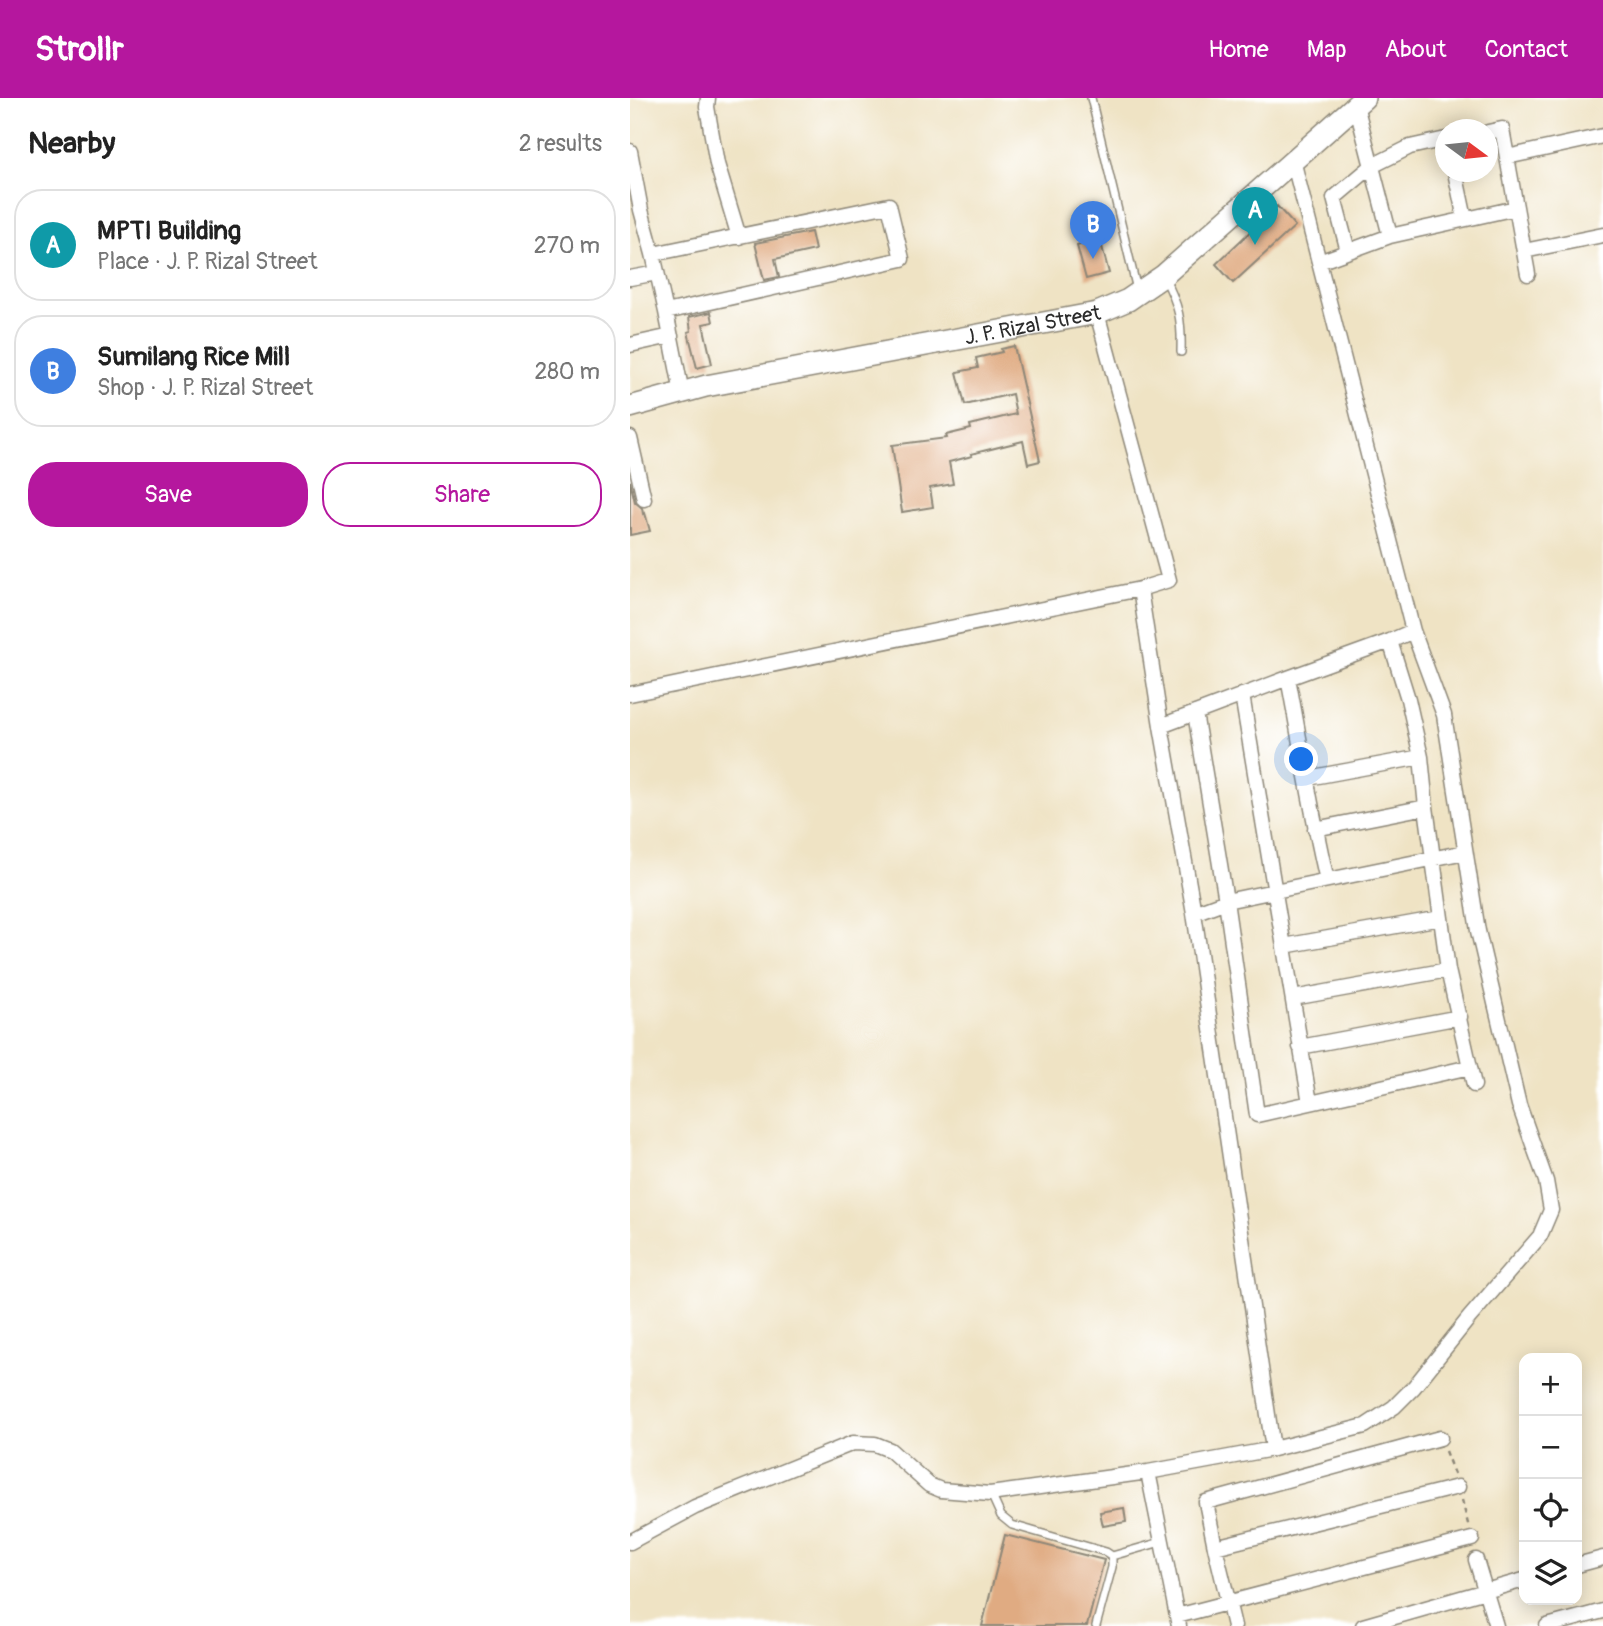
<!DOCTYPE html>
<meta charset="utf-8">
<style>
:root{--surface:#fff;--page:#f6f6f6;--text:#222;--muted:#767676;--line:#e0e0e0;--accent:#b5179e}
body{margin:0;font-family:Pangolin,sans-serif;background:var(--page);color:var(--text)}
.controls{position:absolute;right:21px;bottom:21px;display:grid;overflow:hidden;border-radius:14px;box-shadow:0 4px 18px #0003}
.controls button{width:63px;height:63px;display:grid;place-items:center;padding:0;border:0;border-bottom:2px solid var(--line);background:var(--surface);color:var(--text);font:35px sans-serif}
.compass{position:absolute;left:805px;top:21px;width:63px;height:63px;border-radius:50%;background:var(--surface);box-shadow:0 4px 18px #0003;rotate:105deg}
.you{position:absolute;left:672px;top:662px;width:24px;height:24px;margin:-18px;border:5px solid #fff;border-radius:50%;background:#1a73e8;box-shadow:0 0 0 10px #1a73e833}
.badge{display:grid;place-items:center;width:46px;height:46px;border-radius:50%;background:var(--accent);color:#fff;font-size:23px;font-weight:700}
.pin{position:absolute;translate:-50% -58px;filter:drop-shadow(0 2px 4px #0008)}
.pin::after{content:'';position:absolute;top:37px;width:24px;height:21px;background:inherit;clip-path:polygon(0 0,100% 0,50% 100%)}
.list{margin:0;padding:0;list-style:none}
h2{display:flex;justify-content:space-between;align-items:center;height:91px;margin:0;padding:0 28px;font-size:30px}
h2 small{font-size:23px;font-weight:400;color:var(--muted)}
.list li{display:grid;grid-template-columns:46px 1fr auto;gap:21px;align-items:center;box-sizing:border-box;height:112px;margin:0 14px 14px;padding:0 14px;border:2px solid var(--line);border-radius:28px}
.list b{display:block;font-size:26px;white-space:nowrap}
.list p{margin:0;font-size:23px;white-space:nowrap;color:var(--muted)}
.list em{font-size:23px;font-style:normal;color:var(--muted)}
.actions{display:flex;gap:14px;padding:21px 28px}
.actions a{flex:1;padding:16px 0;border:2px solid var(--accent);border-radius:28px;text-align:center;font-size:24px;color:var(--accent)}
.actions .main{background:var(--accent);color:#fff}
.icon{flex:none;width:38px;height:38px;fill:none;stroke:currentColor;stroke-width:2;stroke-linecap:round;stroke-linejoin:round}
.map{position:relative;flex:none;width:973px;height:1528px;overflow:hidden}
header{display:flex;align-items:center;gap:42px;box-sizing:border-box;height:98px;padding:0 35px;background:var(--accent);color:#fff}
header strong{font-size:33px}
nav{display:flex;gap:38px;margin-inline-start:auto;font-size:24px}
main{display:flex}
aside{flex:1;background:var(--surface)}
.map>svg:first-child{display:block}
.building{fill:#e0ab82}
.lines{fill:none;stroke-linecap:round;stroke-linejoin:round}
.service-casing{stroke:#8d8778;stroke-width:10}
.minor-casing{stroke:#8d8778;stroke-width:17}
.secondary-casing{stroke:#8d8778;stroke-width:24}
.path{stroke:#8d8778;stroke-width:2.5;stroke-dasharray:5 5;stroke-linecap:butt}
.service{stroke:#fff;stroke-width:7}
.minor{stroke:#fff;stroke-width:14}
.secondary{stroke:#fff;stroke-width:21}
.labels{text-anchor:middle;stroke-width:7;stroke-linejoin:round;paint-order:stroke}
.street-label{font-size:21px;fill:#2b2b2b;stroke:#fff}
</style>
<header>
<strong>Strollr</strong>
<nav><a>Home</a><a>Map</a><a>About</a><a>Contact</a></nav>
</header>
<main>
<aside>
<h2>Nearby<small>2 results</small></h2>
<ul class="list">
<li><span class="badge" style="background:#0f9aa8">A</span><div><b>MPTI Building</b><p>Place · J. P. Rizal Street</p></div><em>270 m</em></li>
<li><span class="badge" style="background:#3f7fe0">B</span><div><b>Sumilang Rice Mill</b><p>Shop · J. P. Rizal Street</p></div><em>280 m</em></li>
</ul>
<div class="actions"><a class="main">Save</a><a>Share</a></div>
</aside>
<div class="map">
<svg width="973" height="1528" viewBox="0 0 973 1528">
<rect width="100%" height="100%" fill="#fff"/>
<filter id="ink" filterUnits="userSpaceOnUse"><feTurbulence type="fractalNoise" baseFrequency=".0143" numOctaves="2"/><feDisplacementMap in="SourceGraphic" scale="14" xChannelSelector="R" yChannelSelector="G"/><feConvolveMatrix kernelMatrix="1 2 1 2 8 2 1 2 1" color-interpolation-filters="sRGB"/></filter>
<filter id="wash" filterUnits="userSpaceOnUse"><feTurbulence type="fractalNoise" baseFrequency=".00686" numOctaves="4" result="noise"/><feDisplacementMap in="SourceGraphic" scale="28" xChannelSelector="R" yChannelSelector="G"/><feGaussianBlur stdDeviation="1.57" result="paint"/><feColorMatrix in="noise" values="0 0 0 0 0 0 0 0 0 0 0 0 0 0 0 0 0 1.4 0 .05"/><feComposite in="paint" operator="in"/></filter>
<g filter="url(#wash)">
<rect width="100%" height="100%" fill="#efe3c4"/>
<g id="blocks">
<!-- building -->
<path class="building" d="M647,108L665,128L603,185L586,166Z
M181,134L185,152L145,161L149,179L134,182L125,145Z
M470,141L479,175L456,181L447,148Z
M81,214L83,224L73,226L82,266L67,270L58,234L61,233L59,219Z
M384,248L410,363L398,366L393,343L341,356L342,358L319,364L323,386L300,390L303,409L272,414L262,347L317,340L316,337L341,331L340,327L386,316L382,296L335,307L327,274L348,270L346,260L372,254L371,251Z
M0,383L5,404L12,410L13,416L15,415L20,433L0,437Z
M494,1410L496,1424L473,1428L470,1414Z
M375,1437L474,1462L457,1528H352Z"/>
</g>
</g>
<g filter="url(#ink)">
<use href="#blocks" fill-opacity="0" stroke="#8d8778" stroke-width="2"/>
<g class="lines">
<defs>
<path id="service" d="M461,0L507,192
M534,179C549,207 552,222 551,254
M361,1396L371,1418L382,1427L476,1454L482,1458V1469L466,1528
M482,1458L531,1444"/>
<path id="minor" d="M78,0L77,9L87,66L109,139
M726,7L760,138
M858,34L872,31L898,176
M0,53L11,112L23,156L36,214L52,295
M877,59L973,38
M825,74L835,121
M718,153L704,100L742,68L780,49L816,41
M894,153L973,137
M23,156L259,107L272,161L36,214
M689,164L760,138L886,110
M0,180L27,175
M0,247L41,238
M0,340L14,401
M510,491L531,628L564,815L643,1351
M760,543L778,601L791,659L796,709L818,872L844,987
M658,580C671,647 681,715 697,782
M0,596L510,491L539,482L467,215
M612,597L680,1005
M565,615L596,803L627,1017L840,969
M531,628L658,580L760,543L783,533
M678,680L791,659
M685,731L796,709
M564,815L596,803L835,754
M654,848L811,820
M663,900L818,872
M670,949L830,919
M518,1374L549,1528
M0,1444L65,1409L223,1345L245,1346L260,1352L299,1387L311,1392L360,1396L518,1374L643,1351L735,1328L764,1309L784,1289L839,1220L910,1138L921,1112L916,1083L889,1007L848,833L814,617L783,533L663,62
M585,1449L828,1389
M846,1462L866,1528
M947,1467L973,1460
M547,1518L842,1441
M604,1528L585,1449L576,1404L810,1340
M733,1528L894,1482
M917,1528L973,1513"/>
<g id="secondary">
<path id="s1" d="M0,309L76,288L467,215L498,202L533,178L734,0"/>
</g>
</defs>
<!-- service casing -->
<use href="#service" class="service-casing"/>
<!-- minor casing -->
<use href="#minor" class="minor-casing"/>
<!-- secondary casing -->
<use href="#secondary" class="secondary-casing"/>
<!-- path -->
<path class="path" d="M815,1353L824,1376
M832,1402L839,1430"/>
<!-- service -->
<use href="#service" class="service"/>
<!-- minor -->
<use href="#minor" class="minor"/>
<!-- secondary -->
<use href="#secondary" class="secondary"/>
</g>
</g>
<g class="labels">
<!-- street labels -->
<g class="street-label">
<text dy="7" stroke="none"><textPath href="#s1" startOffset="411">J. P. Rizal Street</textPath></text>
</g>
</g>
</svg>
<div class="controls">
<button>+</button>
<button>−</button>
<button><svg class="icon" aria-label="locate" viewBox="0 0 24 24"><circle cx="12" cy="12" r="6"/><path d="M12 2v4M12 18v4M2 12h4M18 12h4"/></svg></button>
<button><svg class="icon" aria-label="layers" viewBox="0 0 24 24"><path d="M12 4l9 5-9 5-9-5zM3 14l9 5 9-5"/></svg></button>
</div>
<svg class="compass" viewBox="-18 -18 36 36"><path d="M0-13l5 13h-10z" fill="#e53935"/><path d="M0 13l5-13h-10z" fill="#767676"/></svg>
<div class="you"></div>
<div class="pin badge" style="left:625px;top:147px;background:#0f9aa8">A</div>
<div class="pin badge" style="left:463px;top:161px;background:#3f7fe0">B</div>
</div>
</main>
